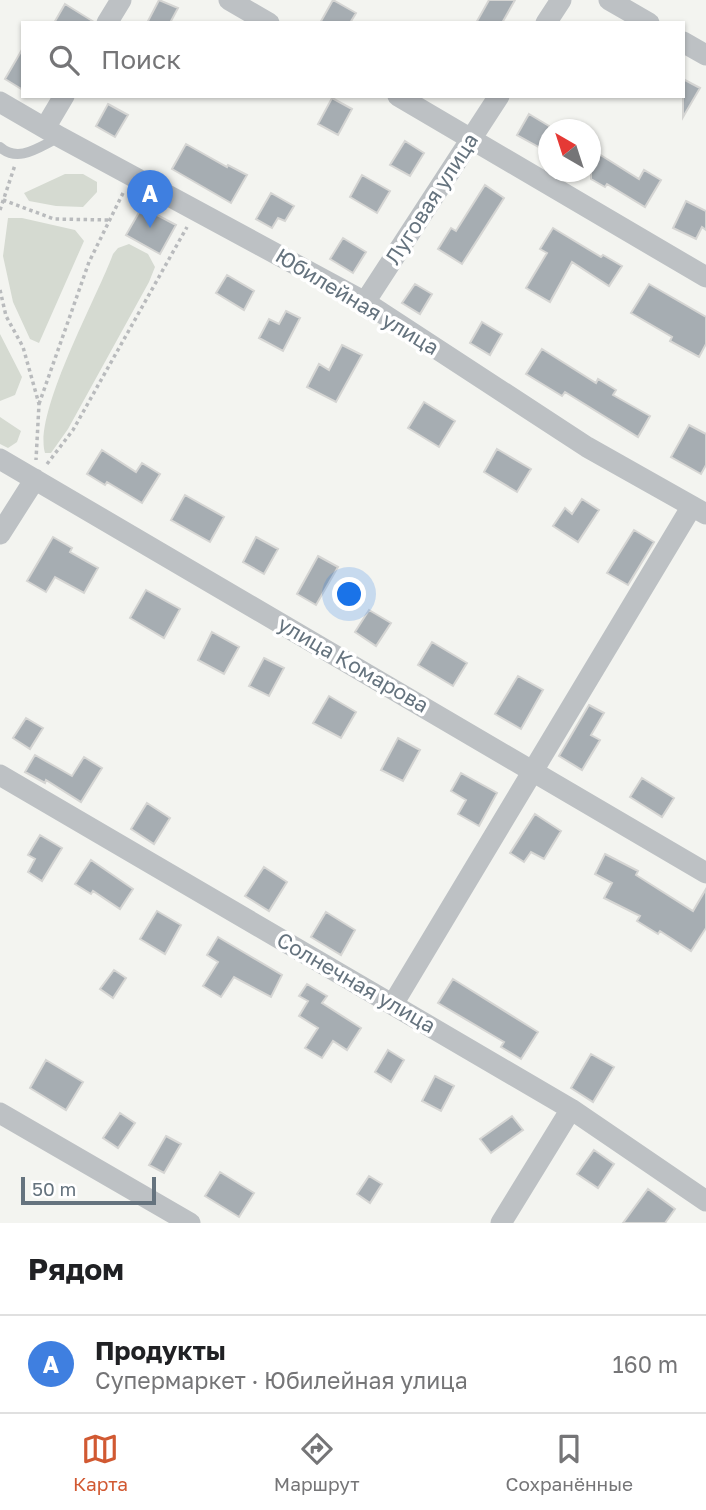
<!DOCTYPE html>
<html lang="ru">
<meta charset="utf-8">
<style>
:root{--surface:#fff;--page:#f6f6f6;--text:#202124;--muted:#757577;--line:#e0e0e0;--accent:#d15932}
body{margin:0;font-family:"Golos Text",sans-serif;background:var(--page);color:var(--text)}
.compass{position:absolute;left:538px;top:119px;width:63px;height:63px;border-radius:50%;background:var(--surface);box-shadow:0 2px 5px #0004;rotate:321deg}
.scale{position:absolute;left:21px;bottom:18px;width:135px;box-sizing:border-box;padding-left:7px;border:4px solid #65737e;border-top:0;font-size:19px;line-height:24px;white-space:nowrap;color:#65737e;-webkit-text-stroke:5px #fff;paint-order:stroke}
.you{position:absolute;left:350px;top:595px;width:24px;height:24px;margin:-18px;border:5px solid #fff;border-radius:50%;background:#1a73e8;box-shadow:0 0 0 10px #1a73e833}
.badge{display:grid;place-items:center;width:46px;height:46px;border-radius:50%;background:var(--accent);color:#fff;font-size:23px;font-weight:700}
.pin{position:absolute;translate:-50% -58px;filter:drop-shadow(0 2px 4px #0008)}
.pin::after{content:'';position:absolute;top:37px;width:24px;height:21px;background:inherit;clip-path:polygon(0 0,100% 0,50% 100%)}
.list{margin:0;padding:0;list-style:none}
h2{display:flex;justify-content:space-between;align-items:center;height:91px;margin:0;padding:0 28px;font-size:30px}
h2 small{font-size:23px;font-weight:400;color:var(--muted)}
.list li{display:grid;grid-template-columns:46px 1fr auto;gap:21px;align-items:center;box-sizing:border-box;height:98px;padding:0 28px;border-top:2px solid var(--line)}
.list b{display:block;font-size:26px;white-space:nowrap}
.list p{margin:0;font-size:23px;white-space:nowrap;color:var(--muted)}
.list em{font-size:23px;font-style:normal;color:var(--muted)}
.icon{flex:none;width:38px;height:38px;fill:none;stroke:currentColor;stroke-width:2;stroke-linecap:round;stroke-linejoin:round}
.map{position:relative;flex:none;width:706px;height:1223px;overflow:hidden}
.search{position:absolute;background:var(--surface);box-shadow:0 2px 5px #0004;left:21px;right:21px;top:21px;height:77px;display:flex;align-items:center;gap:18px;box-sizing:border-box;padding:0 24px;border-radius:0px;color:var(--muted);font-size:26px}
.sheet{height:189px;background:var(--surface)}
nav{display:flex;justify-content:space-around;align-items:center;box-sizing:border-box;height:98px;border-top:2px solid var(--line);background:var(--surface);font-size:19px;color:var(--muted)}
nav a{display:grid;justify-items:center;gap:4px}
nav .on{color:var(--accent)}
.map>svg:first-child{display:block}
.grass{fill:#d5dad1}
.building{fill:#a6adb2;stroke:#d5d5d3;stroke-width:2}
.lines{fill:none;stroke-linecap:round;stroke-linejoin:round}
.path{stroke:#b9bbbd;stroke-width:3.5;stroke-dasharray:3.5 3.5;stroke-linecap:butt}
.lane{stroke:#bdc1c4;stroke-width:10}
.street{stroke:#bdc1c4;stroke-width:21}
.labels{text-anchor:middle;stroke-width:7;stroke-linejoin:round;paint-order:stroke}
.street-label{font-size:21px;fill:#65737e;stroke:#fff}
</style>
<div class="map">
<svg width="706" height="1223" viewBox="0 0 706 1223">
<rect width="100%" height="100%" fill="#f3f4f0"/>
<!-- grass -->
<path class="grass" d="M65,174H83L97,182V192L83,207L56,206L29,201L24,193Z
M8,218H22L75,230L84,241L39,343L30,339L13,302L3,256Z
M129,244L148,254L155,267L149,282L68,429L51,453H45C33,413 97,298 113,254L118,248Z
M0,334L22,377L15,395L0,401Z
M0,417L21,431L17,442L8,448L0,444Z"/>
<!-- building -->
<path class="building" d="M159,0L178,8L170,23H147Z
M333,0L356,13L350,23H320Z
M489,0H515L502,23H476Z
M65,4L94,22V23H54Z
M23,48V90L5,79Z
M683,79L700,88L683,117Z
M332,98L352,109L338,135L318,124Z
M108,104L128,115L115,137L96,126Z
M529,114L549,126V143L544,150L517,135Z
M405,141L424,153L410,176L390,165Z
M186,144L227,167L228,165L247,175L231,203L172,169Z
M591,149L639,179L644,170L661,180L645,207L607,184L605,187L591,179Z
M362,175L390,191L377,213L350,197Z
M485,185L504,198L462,264L438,249L451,228L456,231Z
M271,193L294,206L285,221L278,218L272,228L256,219Z
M686,201L706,211V230L702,227L696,239L673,228Z
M142,207L176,225L160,254L126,235Z
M553,228L601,257L603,255L622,266L609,286L572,262L550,302L526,288L547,253L540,249Z
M343,238L366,252L353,273L330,259Z
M227,275L254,291L244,310L216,293Z
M415,284L432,294L420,314L402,303Z
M649,284L706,317V344L699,357L670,341L672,337L631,313Z
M286,311L300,318L283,351L259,338L269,319L279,324Z
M482,322L502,334L490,355L470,343Z
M342,345L362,355L336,402L307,387L319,364L329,370Z
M542,349L596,383L598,379L616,390L613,395L650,416L638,437L565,392L562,396L526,374Z
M424,402L455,421L439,447L408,428Z
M689,425L706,434V465L701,474L671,457Z
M497,449L531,469L517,492L484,472Z
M102,450L136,472L142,463L160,474L142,503L107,482L105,485L87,474Z
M185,495L224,517L210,542L171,520Z
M582,499L599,510L578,542L553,526L565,508L572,514Z
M634,530L654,542L628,585L607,573Z
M53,537L72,548L70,552L98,568L84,593L55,577L46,592L27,581Z
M256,537L278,549L264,574L243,562Z
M318,556L338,567L316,605L297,594Z
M146,590L180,609L164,638L130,618Z
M369,610L391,623L376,646L355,632Z
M212,632L239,647L224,674L198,660Z
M432,642L467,663L453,686L418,665Z
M264,658L284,668L269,696L249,686Z
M518,676L543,690L521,729L495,714Z
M329,696L356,712L341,738L313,723Z
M589,705L604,713L591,735L600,740L582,770L559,756Z
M26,718L43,728L30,749L13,738Z
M398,738L420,750L403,781L381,770Z
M35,755L72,776L84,757L102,768L81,802L46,780L45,783L25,772Z
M461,773L497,793L479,826L458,814L466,800L451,791Z
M642,778L674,798L662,817L630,797Z
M147,803L170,818L154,844L131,829Z
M535,814L561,831L544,859L531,852L524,862L510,853Z
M40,835L62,848L42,881L28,872L35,859L28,855Z
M605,854L638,871L636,875L693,911L706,889V928L691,951L660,931L658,934L637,921L640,916L604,898L612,883L595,874Z
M91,860L133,889L120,909L93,891L91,894L75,884Z
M264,867L287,882L269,911L245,896Z
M157,911L181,925L165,954L140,939Z
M326,912L355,930L341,955L311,937Z
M218,937L282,975L271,997L234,977L221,997L203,986L218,962L207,955Z
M114,970L126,978L113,998L100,989Z
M453,979L538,1032L521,1059L501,1047L504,1042L438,1003Z
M307,984L327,996L322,1003L361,1028L347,1050L333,1041L322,1058L305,1048L318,1028L299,1016L308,1001L299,996Z
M388,1050L404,1060L391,1082L375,1072Z
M591,1054L614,1067L593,1102L571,1088Z
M46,1060L83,1082L66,1110L30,1088Z
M435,1076L454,1086L441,1111L422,1101Z
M120,1113L135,1123L118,1148L103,1138Z
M512,1116L523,1130L491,1153L480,1139Z
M166,1136L181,1144L164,1173L149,1165Z
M594,1150L614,1164L598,1188L577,1174Z
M220,1172L254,1193L239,1217L205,1196Z
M369,1176L382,1184L370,1203L357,1194Z
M648,1189L675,1209L665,1223H623Z"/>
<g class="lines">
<!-- path -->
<path class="path" d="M3,200L54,219L110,220
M0,210L15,165
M0,290L6,316L23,347L39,404L36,460
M39,404L89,262L124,191
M47,464L73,430L187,227"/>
<!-- lane -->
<path class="lane" d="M0,147C19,164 40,146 60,137"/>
<!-- street -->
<path class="street" d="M229,0L269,23
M609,0L649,23
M107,23L121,0
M546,23L561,0
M683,42L706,55
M398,96L706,277
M0,102L60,137L365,302L587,447L706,514
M45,128L64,96
M365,302L499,96
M0,459L706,873
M0,534L35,479
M0,775L571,1109L706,1201
M393,1004L692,506
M0,1113L190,1223
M501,1223L571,1109"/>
</g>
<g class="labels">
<!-- street labels -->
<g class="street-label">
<text transform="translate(432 199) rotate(-57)" y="7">Луговая улица</text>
<text transform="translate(357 302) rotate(31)" y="7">Юбилейная улица</text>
<text transform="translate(353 665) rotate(30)" y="7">улица Комарова</text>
<text transform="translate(356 983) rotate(30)" y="7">Солнечная улица</text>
</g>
</g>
</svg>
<svg class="compass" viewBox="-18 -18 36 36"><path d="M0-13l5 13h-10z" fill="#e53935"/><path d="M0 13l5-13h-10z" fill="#757577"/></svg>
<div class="scale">50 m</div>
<div class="you"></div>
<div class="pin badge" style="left:150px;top:228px;background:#3f7fe0">A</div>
<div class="search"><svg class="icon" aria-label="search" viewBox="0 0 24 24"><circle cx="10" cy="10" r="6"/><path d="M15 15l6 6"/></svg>Поиск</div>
</div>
<section class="sheet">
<h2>Рядом<small></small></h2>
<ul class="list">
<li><span class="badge" style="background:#3f7fe0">A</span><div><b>Продукты</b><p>Супермаркет · Юбилейная улица</p></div><em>160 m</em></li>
</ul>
</section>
<nav>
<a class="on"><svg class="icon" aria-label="map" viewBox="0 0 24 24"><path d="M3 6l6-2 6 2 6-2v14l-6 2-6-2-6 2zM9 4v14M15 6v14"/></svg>Карта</a>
<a><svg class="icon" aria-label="directions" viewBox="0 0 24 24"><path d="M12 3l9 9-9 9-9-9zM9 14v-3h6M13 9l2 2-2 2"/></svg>Маршрут</a>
<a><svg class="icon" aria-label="saved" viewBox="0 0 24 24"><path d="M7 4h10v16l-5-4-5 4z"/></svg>Сохранённые</a>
</nav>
